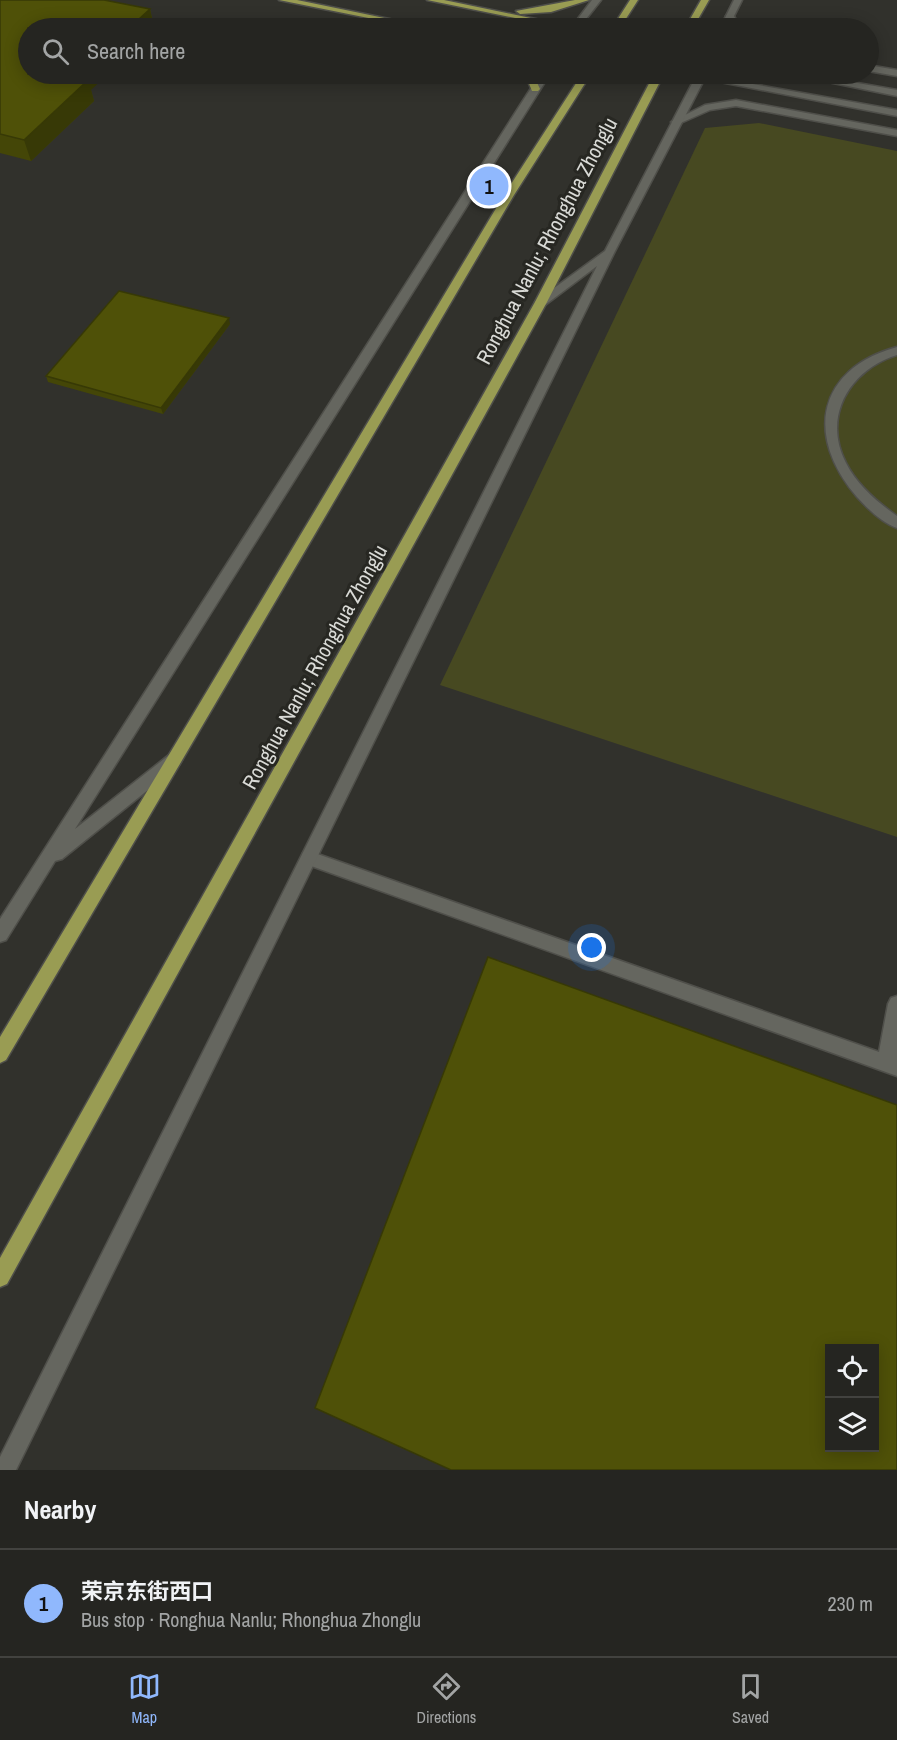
<!DOCTYPE html>
<meta charset="utf-8">
<style>
:root{--surface:#252521;--page:#31312e;--text:#f1f3f6;--muted:#a3a5a5;--line:#42423f;--accent:#90b8fd}
body{margin:0;font-family:"Archivo Narrow","Noto Sans SC",sans-serif;background:var(--page);color:var(--text)}
.controls{position:absolute;right:18px;bottom:18px;display:grid;overflow:hidden;border-radius:0px;box-shadow:0 3px 15px #0003}
.controls button{width:54px;height:54px;display:grid;place-items:center;padding:0;border:0;border-bottom:2px solid var(--line);background:var(--surface);color:var(--text);font:30px sans-serif}
.you{position:absolute;left:592px;top:948px;width:21px;height:21px;margin:-15px;border:4px solid #fff;border-radius:50%;background:#1a73e8;box-shadow:0 0 0 9px #1a73e833}
.badge{display:grid;place-items:center;width:39px;height:39px;border-radius:50%;background:var(--accent);color:#111;font-size:20px;font-weight:700}
.pin{position:absolute;translate:-50% -50%;border:3px solid #fff;box-shadow:0 2px 6px #0006}
.list{margin:0;padding:0;list-style:none}
h2{display:flex;justify-content:space-between;align-items:center;height:78px;margin:0;padding:0 24px;font-size:26px}
h2 small{font-size:20px;font-weight:400;color:var(--muted)}
.list li{display:grid;grid-template-columns:39px 1fr auto;gap:18px;align-items:center;box-sizing:border-box;height:108px;padding:0 24px;border-top:2px solid var(--line)}
.list b{display:block;font-size:22px;white-space:nowrap}
.list p{margin:0;font-size:20px;white-space:nowrap;color:var(--muted)}
.list em{font-size:20px;font-style:normal;color:var(--muted)}
.icon{flex:none;width:33px;height:33px;fill:none;stroke:currentColor;stroke-width:2;stroke-linecap:round;stroke-linejoin:round}
.map{position:relative;flex:none;width:897px;height:1470px;overflow:hidden}
.search{position:absolute;background:var(--surface);box-shadow:0 3px 15px #0003;left:18px;right:18px;top:18px;height:66px;display:flex;align-items:center;gap:15px;box-sizing:border-box;padding:0 21px;border-radius:33px;color:var(--muted);font-size:22px}
.sheet{height:186px;background:var(--surface)}
nav{display:flex;justify-content:space-around;align-items:center;box-sizing:border-box;height:84px;border-top:2px solid var(--line);background:var(--surface);font-size:16px;color:var(--muted)}
nav a{display:grid;justify-items:center;gap:3px}
nav .on{color:var(--accent)}
.map>svg:first-child{display:block}
.green{fill:#474921}
.lines{fill:none;stroke-linecap:round;stroke-linejoin:round}
.service-casing{stroke:#4f4f4a;stroke-width:3}
.minor-casing{stroke:#4f4f4a;stroke-width:3}
.tertiary-casing{stroke:#4f4f4a;stroke-width:3}
.secondary-casing{stroke:#4f4f4a;stroke-width:3}
.primary-casing{stroke:#4f4f4a;stroke-width:3}
.service{fill:#65665f;fill-rule:evenodd}
.minor{fill:#65665f;fill-rule:evenodd}
.tertiary{fill:#65665f;fill-rule:evenodd}
.secondary{fill:#65665f;fill-rule:evenodd}
.primary{fill:#999c53;fill-rule:evenodd}
.wall{fill:#444607}
.shaded-wall{fill:#373906}
.building{fill:#4f5108;stroke:#373906;stroke-width:1.5;fill-rule:evenodd}
.labels{text-anchor:middle;stroke-width:6;stroke-linejoin:round;paint-order:stroke}
.street-label{font-size:21px;fill:#d9dad6;stroke:#272722}
</style>
<div class="map">
<svg width="897" height="1470" viewBox="0 0 897 1470">
<rect width="100%" height="100%" fill="#31312c"/>
<!-- green -->
<path class="green" d="M759,123L897,151V837L440,685L705,128Z"/>
<g class="lines">
<defs>
<path id="service" d="M897,347V355C849,370 822,417 846,463C857,485 877,502 897,516V528C882,523 867,508 857,497C805,437 816,369 897,347Z
M309,851L879,1052L888,1004L891,998L897,996V1076L303,863L301,858L303,853Z"/>
<path id="minor" d="M730,13L734,16L740,28H732L726,16Z
M868,65L897,70V76L868,71Z
M736,100L897,130V136L736,106L710,110L676,125L671,122L705,105Z"/>
<path id="tertiary" d="M592,0H601L579,28H571Z
M734,0H742L728,28H720Z
M540,74H550L75,829L169,755L174,754L179,755L182,760L179,765L62,859L55,861L6,940L0,942V919Z
M697,74H707L615,251L16,1470H0V1457L597,266L545,305L541,306L535,302L605,251Z"/>
<path id="secondary" d="M679,74H697L897,110V116Z
M789,74H807L897,90V96Z"/>
<path id="primary" d="M279,0H297L433,28H418Z
M427,0H444L579,28H564Z
M575,0H589L551,12L520,14L516,11Z
M630,0H638L620,28H612Z
M701,0H709L693,28H685Z
M525,74H533L540,89L538,91H532Z
M582,74H591L514,195L6,1060L0,1063V1037L504,195Z
M654,74H664L547,302L7,1284L0,1287V1258L535,302Z"/>
</defs>
<!-- service casing -->
<use href="#service" class="service-casing"/>
<!-- minor casing -->
<use href="#minor" class="minor-casing"/>
<!-- tertiary casing -->
<use href="#tertiary" class="tertiary-casing"/>
<!-- secondary casing -->
<use href="#secondary" class="secondary-casing"/>
<!-- primary casing -->
<use href="#primary" class="primary-casing"/>
<!-- service -->
<use href="#service" class="service"/>
<!-- minor -->
<use href="#minor" class="minor"/>
<!-- tertiary -->
<use href="#tertiary" class="tertiary"/>
<!-- secondary -->
<use href="#secondary" class="secondary"/>
<!-- primary -->
<use href="#primary" class="primary"/>
</g>
<!-- wall -->
<path class="wall" d="M0,0L150,9L154,28H28L91,90L94,101L31,161L0,153Z
M230,324L163,414L48,382L46,376Z"/>
<!-- shaded-wall -->
<path class="shaded-wall" d="M150,9L154,28H129Z
M80,74H108L91,90L94,101L31,161L24,140Z
M229,318L230,324L163,414L161,408Z"/>
<!-- building -->
<path class="building" d="M0,0H104L150,9L129,28H28V74H80L76,77L88,80L24,140L0,134Z
M119,291L229,318L161,408L46,376Z
M488,957L897,1105V1470H451L315,1408ZM830,1348H874V1448H830Z"/>
<g class="labels">
<!-- street labels -->
<g class="street-label">
<text transform="translate(547 241) rotate(-62)" y="7">Ronghua Nanlu; Rhonghua Zhonglu</text>
<text transform="translate(315 667) rotate(-61)" y="7">Ronghua Nanlu; Rhonghua Zhonglu</text>
</g>
</g>
</svg>
<div class="controls">
<button><svg class="icon" aria-label="locate" viewBox="0 0 24 24"><circle cx="12" cy="12" r="6"/><path d="M12 2v4M12 18v4M2 12h4M18 12h4"/></svg></button>
<button><svg class="icon" aria-label="layers" viewBox="0 0 24 24"><path d="M12 4l9 5-9 5-9-5zM3 14l9 5 9-5"/></svg></button>
</div>
<div class="you"></div>
<div class="pin badge" style="left:489px;top:186px">1</div>
<div class="search"><svg class="icon" aria-label="search" viewBox="0 0 24 24"><circle cx="10" cy="10" r="6"/><path d="M15 15l6 6"/></svg>Search here</div>
</div>
<section class="sheet">
<h2>Nearby<small></small></h2>
<ul class="list">
<li><span class="badge">1</span><div><b>荣京东街西口</b><p>Bus stop · Ronghua Nanlu; Rhonghua Zhonglu</p></div><em>230 m</em></li>
</ul>
</section>
<nav>
<a class="on"><svg class="icon" aria-label="map" viewBox="0 0 24 24"><path d="M3 6l6-2 6 2 6-2v14l-6 2-6-2-6 2zM9 4v14M15 6v14"/></svg>Map</a>
<a><svg class="icon" aria-label="directions" viewBox="0 0 24 24"><path d="M12 3l9 9-9 9-9-9zM9 14v-3h6M13 9l2 2-2 2"/></svg>Directions</a>
<a><svg class="icon" aria-label="saved" viewBox="0 0 24 24"><path d="M7 4h10v16l-5-4-5 4z"/></svg>Saved</a>
</nav>
